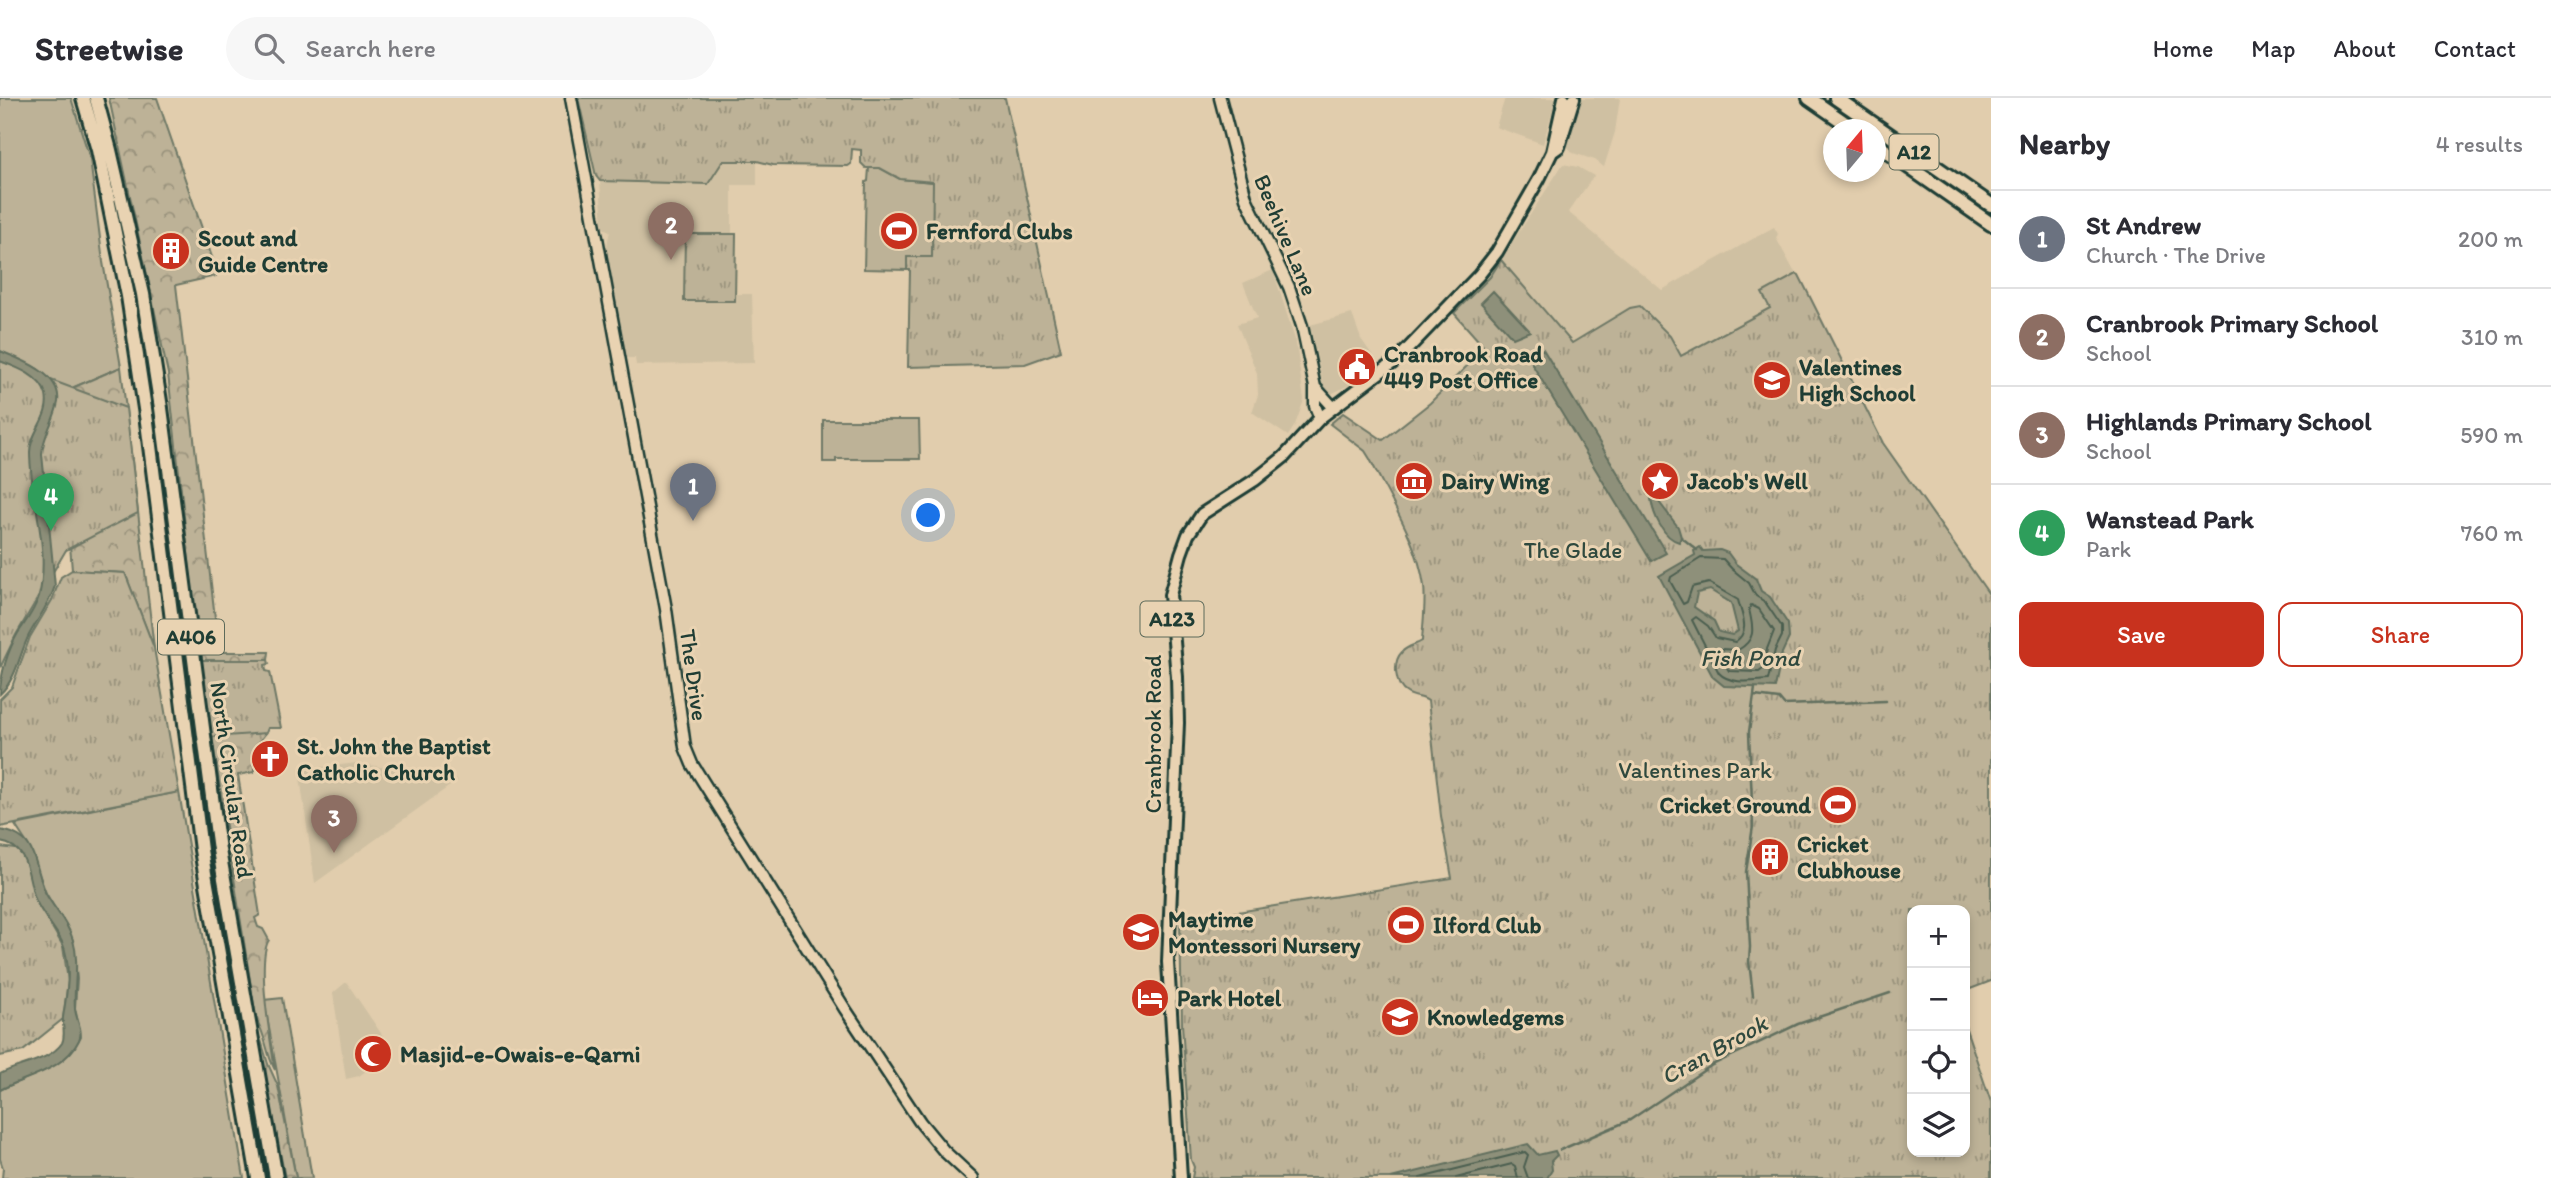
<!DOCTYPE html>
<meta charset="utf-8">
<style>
:root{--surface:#fff;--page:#f7f7f7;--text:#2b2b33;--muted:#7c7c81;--line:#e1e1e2;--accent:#c8321e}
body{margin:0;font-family:Itim,sans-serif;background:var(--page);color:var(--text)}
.controls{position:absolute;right:21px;bottom:21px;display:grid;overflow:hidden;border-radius:14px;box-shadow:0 4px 10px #0003}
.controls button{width:63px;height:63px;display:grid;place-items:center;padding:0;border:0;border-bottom:2px solid var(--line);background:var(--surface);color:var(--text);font:35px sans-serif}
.compass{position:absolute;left:1823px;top:21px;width:63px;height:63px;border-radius:50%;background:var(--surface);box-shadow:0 4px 10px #0003;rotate:19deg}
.you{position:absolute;left:929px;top:418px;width:24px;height:24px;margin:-18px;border:5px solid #fff;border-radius:50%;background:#1a73e8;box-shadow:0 0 0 10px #1a73e833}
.badge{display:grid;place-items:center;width:46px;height:46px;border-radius:50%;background:var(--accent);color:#fff;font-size:23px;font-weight:700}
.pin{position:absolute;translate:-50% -58px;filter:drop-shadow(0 2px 4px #0008)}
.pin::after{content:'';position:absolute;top:37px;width:24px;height:21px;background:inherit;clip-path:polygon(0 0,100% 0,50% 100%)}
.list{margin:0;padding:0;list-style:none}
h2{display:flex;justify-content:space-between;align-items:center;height:91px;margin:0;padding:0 28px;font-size:30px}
h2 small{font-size:23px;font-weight:400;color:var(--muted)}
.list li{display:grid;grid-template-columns:46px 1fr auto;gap:21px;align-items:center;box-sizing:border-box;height:98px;padding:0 28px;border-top:2px solid var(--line)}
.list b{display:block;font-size:26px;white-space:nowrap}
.list p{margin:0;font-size:23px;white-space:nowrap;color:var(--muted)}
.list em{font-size:23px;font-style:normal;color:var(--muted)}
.actions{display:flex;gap:14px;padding:21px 28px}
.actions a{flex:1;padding:16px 0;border:2px solid var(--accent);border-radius:14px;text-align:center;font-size:24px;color:var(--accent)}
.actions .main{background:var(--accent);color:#fff}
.icon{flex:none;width:38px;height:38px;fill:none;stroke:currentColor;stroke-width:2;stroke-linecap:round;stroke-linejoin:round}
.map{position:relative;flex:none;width:1991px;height:1080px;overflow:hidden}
header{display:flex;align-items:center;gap:42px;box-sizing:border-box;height:98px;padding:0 35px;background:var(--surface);border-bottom:2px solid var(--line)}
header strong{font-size:33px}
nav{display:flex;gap:38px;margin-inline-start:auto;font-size:24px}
.search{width:490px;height:63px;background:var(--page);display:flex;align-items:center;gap:18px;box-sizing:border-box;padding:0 24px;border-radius:38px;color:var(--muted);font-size:26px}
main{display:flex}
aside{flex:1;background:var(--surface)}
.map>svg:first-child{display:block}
.built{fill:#cfc0a2}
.green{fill:#bdb297;stroke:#6e7866;stroke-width:2}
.forest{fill:url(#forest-crowns);stroke:#6e7866;stroke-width:2}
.park{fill:url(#park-tufts);stroke:#6e7866;stroke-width:2}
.water{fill:#8e907a;stroke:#626f5e;stroke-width:2;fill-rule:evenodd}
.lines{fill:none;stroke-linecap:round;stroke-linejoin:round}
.shore{stroke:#4b5e50;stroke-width:2}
.stream{stroke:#626f5e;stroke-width:2.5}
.secondary-casing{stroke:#1f3d34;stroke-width:15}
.primary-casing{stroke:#1f3d34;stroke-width:16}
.highway-casing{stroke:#1f3d34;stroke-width:18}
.secondary{stroke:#e9d3b2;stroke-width:10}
.primary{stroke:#e9d3b2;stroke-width:10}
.highway{stroke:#e9d3b2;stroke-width:12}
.labels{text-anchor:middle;stroke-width:6;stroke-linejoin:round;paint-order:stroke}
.shield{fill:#e9d3b2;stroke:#5c6a5a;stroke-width:2}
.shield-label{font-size:21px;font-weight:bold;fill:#1f3d34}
.poi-label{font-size:23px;font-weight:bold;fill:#1f3d34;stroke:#e9d3b2;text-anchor:start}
.street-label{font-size:23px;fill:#1f3d34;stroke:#e9d3b2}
.park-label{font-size:23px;fill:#2f493e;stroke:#e9d3b2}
.water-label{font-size:24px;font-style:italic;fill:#30493e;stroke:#e9d3b2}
</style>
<header>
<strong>Streetwise</strong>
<div class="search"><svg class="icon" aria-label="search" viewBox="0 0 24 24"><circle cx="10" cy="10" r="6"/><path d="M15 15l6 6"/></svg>Search here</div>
<nav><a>Home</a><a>Map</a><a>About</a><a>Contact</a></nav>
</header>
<main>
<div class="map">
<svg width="1991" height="1080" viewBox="0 0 1991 1080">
<defs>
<pattern id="forest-crowns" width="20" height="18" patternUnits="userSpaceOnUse" patternTransform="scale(1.75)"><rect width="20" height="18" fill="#bdb297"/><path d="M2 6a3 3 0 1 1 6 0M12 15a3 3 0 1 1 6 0" fill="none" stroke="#99927c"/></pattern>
<pattern id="park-tufts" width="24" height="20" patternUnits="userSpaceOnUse" patternTransform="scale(1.75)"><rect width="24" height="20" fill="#bdb297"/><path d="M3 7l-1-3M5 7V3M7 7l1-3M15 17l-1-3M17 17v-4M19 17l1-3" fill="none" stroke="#99927c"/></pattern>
</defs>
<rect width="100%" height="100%" fill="#e1cdad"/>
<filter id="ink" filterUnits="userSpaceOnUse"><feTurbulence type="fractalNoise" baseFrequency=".0143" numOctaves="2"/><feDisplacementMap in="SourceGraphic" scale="14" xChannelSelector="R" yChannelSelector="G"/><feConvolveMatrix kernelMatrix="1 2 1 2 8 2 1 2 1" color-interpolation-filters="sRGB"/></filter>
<g filter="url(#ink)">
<!-- built -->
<path class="built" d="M1505,0H1556L1543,46L1496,29Z
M1579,0H1620L1615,34L1604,69L1595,62L1573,55L1567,48Z
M723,63H757V87H732V135L736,136L735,196H752L754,265L636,267L635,260H626L608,173L606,152L610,133L603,130L600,83L707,86Z
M1563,66L1578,69L1594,78L1568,114L1662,192L1774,129L1778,136L1776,140L1794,173L1799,177L1758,411L1670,238L1640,208L1629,210L1572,245L1501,162Z
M1273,172L1296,245L1304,302L1295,327L1288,338L1252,314L1258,297L1257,275L1237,226L1257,220L1243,185Z
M1352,216L1361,241L1378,265L1347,288L1331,296L1326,293L1323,287L1310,227Z
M357,665L458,682L315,785L299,672Z
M345,885H347L393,953L359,978L346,981L333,895Z"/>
<!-- green -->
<path class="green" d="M0,0H71L90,61L103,164L121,269L58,296L38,271L0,253Z
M869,70H880L900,81L934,84L932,159H907V172L864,171L866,84L868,83Z
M823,322H919L920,361H836V364H823Z
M179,694L244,1080H2L3,1070L0,1061V992C31,976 64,972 81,938L75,910L77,881L73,842L46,795L28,747L15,727Z
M282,900L312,1080H296L264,902Z"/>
<!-- forest -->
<path class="forest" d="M109,0H157L214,165L216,178L176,187L219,554H269L268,562L258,565L200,562L168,276Z
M121,269L154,550L125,475L72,472L58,296Z
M225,634L266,635L254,650V674L238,677L260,817L255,820L258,829L263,831L269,842C256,861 271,946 275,972C266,956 266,937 256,921L212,639Z
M261,942L268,966L278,988L296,1080H285L259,946Z"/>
<!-- park -->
<path class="park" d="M578,0H1005L1061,253L1025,266L908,269L910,172H907V159H932L933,84L900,81L880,70H866L861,65V52L852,51L851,66L848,68L773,67L757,63H723L708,86L600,83L596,78Z
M685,136H736L735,203H684Z
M1501,162L1572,245L1630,210L1640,208L1670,238L1681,258L1770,210L1762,195L1797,176L1799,177L1883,345L1991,499V883L1965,893V812H1912V1054H1965V928L1991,1004V1080H1192L1194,1069L1191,1062L1182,926L1180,823L1452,780L1441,718L1428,603C1422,598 1414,600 1407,595C1395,588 1392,564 1402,554C1407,548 1416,547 1422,543C1423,525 1426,506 1424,488C1418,444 1389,400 1370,361L1365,353L1330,326L1343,315L1383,342L1430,305L1485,250L1454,215L1490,179Z
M0,263L126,310L138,415L66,452L16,537L0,570Z
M72,472L125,475L154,550L179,694L0,729V601L12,589L30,539L52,502L61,479Z
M200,562H268L269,566L265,567L266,573L270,574L281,630H268L266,635L212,639Z
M0,749L16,751L25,759L36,802L63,848L68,883L63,921L23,953L0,958Z"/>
<!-- water -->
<path class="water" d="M1493,193L1530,233L1513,240L1481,205Z
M1543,251L1666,455L1651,463L1532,266V259Z
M0,253C20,261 62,276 58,304C55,322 43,337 42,356L55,488C49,507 38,520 29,537C19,557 17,580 0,596C0,577 8,552 18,535C26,523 35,512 39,498C51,449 30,403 30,354C30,334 51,318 46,297C41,278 16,269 0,263Z
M1656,400L1678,429L1681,439L1679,444C1663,440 1653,416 1651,401Z
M1700,449L1703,453L1720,452L1728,455L1736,466L1756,481L1761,493L1770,499L1788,526L1789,540L1782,555L1775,590L1724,588L1713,579L1659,478L1695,457L1694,453ZM1710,492L1731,505L1738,533L1732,537L1719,534L1714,523L1694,509L1697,495Z
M0,732C9,733 17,736 24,742C36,752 39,782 46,796C55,812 68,824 73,842C80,865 73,888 75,911C76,922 84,932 79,942C65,972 27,978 0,992V976C18,966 50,963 62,945C66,937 62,927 63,919C67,895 72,867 62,844C55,830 43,818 36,803C26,780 32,749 0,744Z
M1528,1046L1538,1057L1555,1053L1557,1057L1551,1063L1552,1072L1547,1080H1391Z"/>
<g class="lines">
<!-- shore -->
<path class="shore" d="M1701,460L1723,461L1732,471L1749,485L1756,498L1765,504L1782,529V538L1775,552L1768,582C1753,583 1730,587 1719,575L1692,522L1696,519L1708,528L1716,540L1735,544C1751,533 1742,518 1738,502L1709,485L1692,489L1687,504L1683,506L1670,483L1671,479Z
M1751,507L1759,511L1774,533L1767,551L1763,571L1759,574L1729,573L1718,554L1721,551L1738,552C1757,541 1753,530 1749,511Z
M1420,1080L1525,1054L1528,1057L1524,1069L1528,1080
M1456,1080L1512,1066L1515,1068L1518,1080"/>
<!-- stream -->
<path class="stream" d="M1660,384V383
M1656,400L1658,388
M1681,439L1697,452
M1755,598L1779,601L1784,607L1886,603
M1753,898L1749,863L1750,849L1746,774L1753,728L1749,634L1755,590
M1560,1052L1630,1022L1712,967L1798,926L1890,895"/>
<defs>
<path id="secondary" d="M571,0L666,511L685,649L692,666L845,911L920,1024L944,1053L973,1080
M1220,0L1246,100L1289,189L1302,228L1315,289V308L1320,320
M1315,289L1333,309"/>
<path id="primary" d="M1552,54L1559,49L1574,0
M1181,1080L1168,864L1178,625L1177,579L1170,497L1181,456L1188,437L1202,416L1255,382L1284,359L1320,320L1399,260L1479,177L1497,154L1539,81L1552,54L1564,0"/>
<path id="highway" d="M83,0L98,52L128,198L147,324L201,752L258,1080
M96,0L110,52L143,196L161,310L219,752L276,1080
M1809,0L1855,32
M1836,0L1991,107
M1876,46L1991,126"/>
</defs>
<!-- secondary casing -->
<use href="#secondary" class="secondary-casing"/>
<!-- primary casing -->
<use href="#primary" class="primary-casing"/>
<!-- highway casing -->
<use href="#highway" class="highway-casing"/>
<!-- secondary -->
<use href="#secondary" class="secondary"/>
<!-- primary -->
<use href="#primary" class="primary"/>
<!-- highway -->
<use href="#highway" class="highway"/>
</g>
</g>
<!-- icons -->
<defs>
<symbol id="stadium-disc" viewBox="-11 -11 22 22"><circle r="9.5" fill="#c8321e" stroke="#e9d3b2"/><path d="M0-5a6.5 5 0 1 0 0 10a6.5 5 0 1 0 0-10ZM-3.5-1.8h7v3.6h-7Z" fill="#fff"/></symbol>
<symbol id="building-disc" viewBox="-11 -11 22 22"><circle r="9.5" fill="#c8321e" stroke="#e9d3b2"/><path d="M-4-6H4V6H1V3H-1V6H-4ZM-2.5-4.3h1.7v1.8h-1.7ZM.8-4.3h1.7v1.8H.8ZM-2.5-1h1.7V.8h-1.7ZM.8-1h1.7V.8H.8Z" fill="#fff"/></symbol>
<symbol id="civic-disc" viewBox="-11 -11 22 22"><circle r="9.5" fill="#c8321e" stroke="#e9d3b2"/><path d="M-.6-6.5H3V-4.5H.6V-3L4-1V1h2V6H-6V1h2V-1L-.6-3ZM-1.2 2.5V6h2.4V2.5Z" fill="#fff"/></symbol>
<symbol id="school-disc" viewBox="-11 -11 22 22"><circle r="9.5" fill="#c8321e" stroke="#e9d3b2"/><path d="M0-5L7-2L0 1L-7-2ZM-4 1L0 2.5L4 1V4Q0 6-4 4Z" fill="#fff"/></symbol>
<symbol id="museum-disc" viewBox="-11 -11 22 22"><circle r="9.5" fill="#c8321e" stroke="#e9d3b2"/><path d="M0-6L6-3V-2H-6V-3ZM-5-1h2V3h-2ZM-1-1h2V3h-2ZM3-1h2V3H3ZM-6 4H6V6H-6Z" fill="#fff"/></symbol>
<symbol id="sight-disc" viewBox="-11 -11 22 22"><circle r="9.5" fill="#c8321e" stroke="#e9d3b2"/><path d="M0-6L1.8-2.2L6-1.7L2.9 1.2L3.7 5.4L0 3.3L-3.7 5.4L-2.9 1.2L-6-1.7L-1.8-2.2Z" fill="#fff"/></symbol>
<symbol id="church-disc" viewBox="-11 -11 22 22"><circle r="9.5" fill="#c8321e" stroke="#e9d3b2"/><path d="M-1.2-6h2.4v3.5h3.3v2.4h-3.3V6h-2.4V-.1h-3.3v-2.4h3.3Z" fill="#fff"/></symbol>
<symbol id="hotel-disc" viewBox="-11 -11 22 22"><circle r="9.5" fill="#c8321e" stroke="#e9d3b2"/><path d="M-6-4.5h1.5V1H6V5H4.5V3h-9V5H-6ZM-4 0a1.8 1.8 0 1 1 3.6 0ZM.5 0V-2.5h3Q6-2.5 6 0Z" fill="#fff"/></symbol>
<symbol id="mosque-disc" viewBox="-11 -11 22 22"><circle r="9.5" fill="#c8321e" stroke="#e9d3b2"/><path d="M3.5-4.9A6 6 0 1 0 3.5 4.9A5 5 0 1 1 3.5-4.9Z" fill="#fff"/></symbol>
</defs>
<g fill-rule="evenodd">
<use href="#stadium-disc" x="877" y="111" width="44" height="44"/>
<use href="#building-disc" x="149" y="131" width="44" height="44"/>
<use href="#civic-disc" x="1335" y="247" width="44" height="44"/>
<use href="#school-disc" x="1750" y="260" width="44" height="44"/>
<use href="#museum-disc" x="1392" y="361" width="44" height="44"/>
<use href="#sight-disc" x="1638" y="361" width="44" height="44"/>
<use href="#church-disc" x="248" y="639" width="44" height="44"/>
<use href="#stadium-disc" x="1816" y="685" width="44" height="44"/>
<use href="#building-disc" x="1748" y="737" width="44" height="44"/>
<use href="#stadium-disc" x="1384" y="805" width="44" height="44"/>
<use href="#school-disc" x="1119" y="812" width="44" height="44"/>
<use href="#hotel-disc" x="1128" y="878" width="44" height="44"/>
<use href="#school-disc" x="1378" y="897" width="44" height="44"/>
<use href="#mosque-disc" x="351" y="934" width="44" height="44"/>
</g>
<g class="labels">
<!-- shield labels -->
<g class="shield">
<rect x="1889.5" y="36.5" width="49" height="35" rx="5"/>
<rect x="1140.5" y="503.5" width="63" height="35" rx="5"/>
<rect x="158" y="521.5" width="66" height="35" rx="5"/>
</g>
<g class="shield-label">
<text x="1914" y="61">A12</text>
<text x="1172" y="528">A123</text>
<text x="191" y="546">A406</text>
</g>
<!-- poi labels -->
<g class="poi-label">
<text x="926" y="141">Fernford Clubs</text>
<text x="198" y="148">Scout and<tspan x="198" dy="26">Guide Centre</tspan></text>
<text x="1384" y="264">Cranbrook Road<tspan x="1384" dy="26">449 Post Office</tspan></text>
<text x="1799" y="277">Valentines<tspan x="1799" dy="26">High School</tspan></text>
<text x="1441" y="391">Dairy Wing</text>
<text x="1687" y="391">Jacob's Well</text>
<text x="297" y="656">St. John the Baptist<tspan x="297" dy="26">Catholic Church</tspan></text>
<text x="1811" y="715" text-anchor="end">Cricket Ground</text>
<text x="1797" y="754">Cricket<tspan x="1797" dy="26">Clubhouse</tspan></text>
<text x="1168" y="829">Maytime<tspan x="1168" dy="26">Montessori Nursery</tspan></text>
<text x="1433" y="835">Ilford Club</text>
<text x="1177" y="908">Park Hotel</text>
<text x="1427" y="927">Knowledgems</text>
<text x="400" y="964">Masjid-e-Owais-e-Qarni</text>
</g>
<!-- street labels -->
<g class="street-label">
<text transform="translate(1286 137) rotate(67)" y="8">Beehive Lane</text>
<text transform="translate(694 577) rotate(82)" y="8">The Drive</text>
<text transform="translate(1153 636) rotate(-90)" y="8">Cranbrook Road</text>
<text transform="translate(232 682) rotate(82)" y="8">North Circular Road</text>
</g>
<!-- park labels -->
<g class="park-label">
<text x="1573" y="460">The Glade</text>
<text x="1695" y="680">Valentines Park</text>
</g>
<!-- water labels -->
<g class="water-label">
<text x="1750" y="568">Fish Pond</text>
<text transform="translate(1714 952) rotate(-29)" y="8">Cran Brook</text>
</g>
</g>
</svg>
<div class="controls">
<button>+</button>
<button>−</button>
<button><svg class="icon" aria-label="locate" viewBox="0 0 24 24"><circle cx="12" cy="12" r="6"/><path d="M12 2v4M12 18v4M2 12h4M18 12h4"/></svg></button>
<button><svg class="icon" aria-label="layers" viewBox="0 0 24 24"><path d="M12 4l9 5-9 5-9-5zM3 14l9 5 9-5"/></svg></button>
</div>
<svg class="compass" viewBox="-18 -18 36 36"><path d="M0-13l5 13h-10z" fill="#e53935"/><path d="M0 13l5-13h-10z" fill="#7c7c81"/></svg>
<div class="you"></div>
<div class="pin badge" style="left:693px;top:423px;background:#6b7280">1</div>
<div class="pin badge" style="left:671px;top:162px;background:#8d6e63">2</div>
<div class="pin badge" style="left:334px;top:755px;background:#8d6e63">3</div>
<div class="pin badge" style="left:51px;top:433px;background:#2e9e5b">4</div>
</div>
<aside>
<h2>Nearby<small>4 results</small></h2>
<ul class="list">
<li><span class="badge" style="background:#6b7280">1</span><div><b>St Andrew</b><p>Church · The Drive</p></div><em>200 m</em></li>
<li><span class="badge" style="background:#8d6e63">2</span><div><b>Cranbrook Primary School</b><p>School</p></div><em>310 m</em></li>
<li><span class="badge" style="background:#8d6e63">3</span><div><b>Highlands Primary School</b><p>School</p></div><em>590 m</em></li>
<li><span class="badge" style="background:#2e9e5b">4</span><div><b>Wanstead Park</b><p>Park</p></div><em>760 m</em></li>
</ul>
<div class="actions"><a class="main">Save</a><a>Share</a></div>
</aside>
</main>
